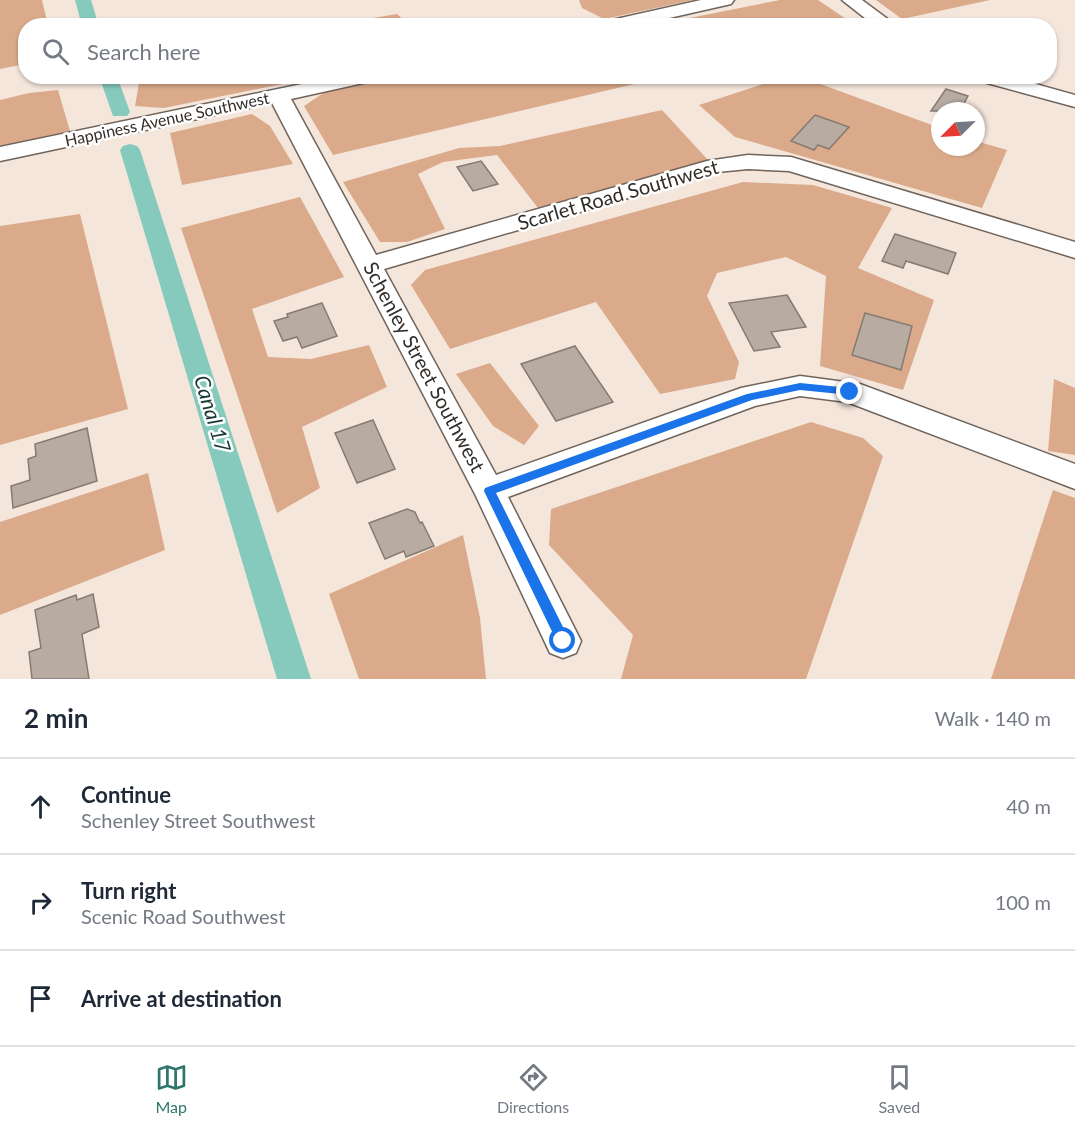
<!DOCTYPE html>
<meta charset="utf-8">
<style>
:root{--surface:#fff;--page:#f2f2f3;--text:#1f2937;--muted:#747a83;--line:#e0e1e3;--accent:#31766b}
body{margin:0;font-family:Lato,sans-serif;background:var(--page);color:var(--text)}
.compass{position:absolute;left:931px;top:102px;width:54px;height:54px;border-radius:50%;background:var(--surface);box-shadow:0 2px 4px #0004;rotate:246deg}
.stop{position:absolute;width:18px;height:18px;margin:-14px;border:4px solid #1a73e8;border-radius:50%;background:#fff}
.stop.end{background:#1a73e8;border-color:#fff;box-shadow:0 2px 6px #0008}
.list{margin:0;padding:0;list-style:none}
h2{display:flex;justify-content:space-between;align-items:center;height:78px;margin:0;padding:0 24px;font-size:26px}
h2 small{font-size:20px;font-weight:400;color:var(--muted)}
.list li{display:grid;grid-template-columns:39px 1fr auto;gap:18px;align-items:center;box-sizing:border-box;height:96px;padding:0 24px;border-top:2px solid var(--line)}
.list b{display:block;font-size:22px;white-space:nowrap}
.list p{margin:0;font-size:20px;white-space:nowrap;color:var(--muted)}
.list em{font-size:20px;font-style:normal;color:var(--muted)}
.icon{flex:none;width:33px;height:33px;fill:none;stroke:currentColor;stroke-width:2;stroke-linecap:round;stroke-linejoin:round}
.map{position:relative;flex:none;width:1075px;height:679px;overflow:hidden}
.search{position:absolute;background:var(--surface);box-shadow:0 2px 4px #0004;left:18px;right:18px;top:18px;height:66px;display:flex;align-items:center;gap:15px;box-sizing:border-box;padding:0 21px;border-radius:24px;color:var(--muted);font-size:22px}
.sheet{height:366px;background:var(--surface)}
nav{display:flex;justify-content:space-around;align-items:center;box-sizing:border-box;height:84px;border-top:2px solid var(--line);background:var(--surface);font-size:16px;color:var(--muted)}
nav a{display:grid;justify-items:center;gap:3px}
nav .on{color:var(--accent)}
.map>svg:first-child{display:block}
.forest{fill:#daaa8a}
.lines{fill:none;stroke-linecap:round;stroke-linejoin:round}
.canal{fill:#85cabd;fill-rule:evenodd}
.building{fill:#b8aba1;stroke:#877a71;stroke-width:1.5}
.minor-casing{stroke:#70645b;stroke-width:3}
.minor{fill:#fff;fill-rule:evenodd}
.route{fill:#1a73e8}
.labels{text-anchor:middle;stroke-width:5;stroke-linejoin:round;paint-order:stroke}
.far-street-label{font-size:16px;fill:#322d29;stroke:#fff}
.street-label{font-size:20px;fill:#322d29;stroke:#fff}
.water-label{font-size:21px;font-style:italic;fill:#183934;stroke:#fff}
</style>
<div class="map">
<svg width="1075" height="679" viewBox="0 0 1075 679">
<rect width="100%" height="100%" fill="#f5e6dc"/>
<!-- forest -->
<path class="forest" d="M0,0H42L48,25L26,26L25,64L0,69Z
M579,0H693L604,19L582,8Z
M780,0H818L855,25H654Z
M876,0H990L902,19Z
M397,14L409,25H331Z
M140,77V76L317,77L164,108L135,106Z
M402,77V76L664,77L333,155L304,106L325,92Z
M785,77H832L815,82L940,128V147H976V141L1007,150L982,208L735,137L699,105Z
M58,90L70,131L0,147V100L29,93Z
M662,110L708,160L538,208L497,155L443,162L418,174L445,229L407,242H380L343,182L459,148L500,146Z
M252,114L270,126L293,164L182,185L170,133Z
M743,182L813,185L892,208L858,268L934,300L903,390L820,366L826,276L786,257L717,273L707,296L739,362L735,379L660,394L596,302L450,349L411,285L425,270Z
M300,197L344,277L252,309L268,357L311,359L369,345L387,387L302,427L320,488L277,513L181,228Z
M80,214L128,409L0,445V226Z
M490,363L539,426L524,445L493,426L456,374Z
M1054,379L1075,388V455L1048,451Z
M811,422L863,438L883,456L806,679H621L633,635L549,545L551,509Z
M148,473L165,550L0,615V522Z
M1053,490L1075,498V679H991Z
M463,535L480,618L486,679H359L329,594Z"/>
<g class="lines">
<!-- canal -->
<path class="canal" d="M75,0H91L99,26H82Z
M99,76H117L130,112L127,116H113Z
M130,144L137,146L140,150L311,679H277L120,150L123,146Z"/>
</g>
<!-- building -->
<path class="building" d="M946,89L968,96L960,111H931Z
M815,115L849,127L829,149L818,145L814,150L791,141Z
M481,161L498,184L473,191L457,167Z
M895,234L956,253L948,274L906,261L903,268L882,261Z
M787,295L806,327L771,332L780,347L754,351L729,303Z
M322,303L337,336L302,348L297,337L283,341L274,321L288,317L287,314Z
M865,313L912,326L901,370L852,355Z
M575,346L613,402L556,421L521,364Z
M373,420L395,469L357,483L335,433Z
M87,428L97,481L13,508L11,486L30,480L28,459L36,456L35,444Z
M407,509L415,512L420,523L422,522L434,546L406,557L404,551L385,559L369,523Z
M93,594L99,627L82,634L89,679H32L29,652L41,648L35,610L76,595L77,600Z"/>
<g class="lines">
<defs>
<path id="minor" d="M701,0H734L731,4L634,26H598L607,21Z
M842,0H862L897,26H875Z
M340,76H379L377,80L291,99L376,255L707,161L748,155L791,157L1075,242V258L789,171L748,169L717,172L384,269L496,475L741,388L800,376L860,384L1075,464V489L847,402L800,396L755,406L508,497L581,641L576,653L563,658L550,653L475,494L272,103L0,161V147Z
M974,76H1007L1075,95V107L976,80Z"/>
</defs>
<!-- minor casing -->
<use href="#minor" class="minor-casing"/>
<!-- minor -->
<use href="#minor" class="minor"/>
</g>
<!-- route -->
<path class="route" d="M800,383L850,388L855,392L850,395L800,390L752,400L496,493L570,641L568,646L563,647L559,646L484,491L485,488L747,394Z"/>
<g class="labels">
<!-- far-street labels -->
<g class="far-street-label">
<text transform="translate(167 119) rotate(-12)" y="6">Happiness Avenue Southwest</text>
</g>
<!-- street labels -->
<g class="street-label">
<text transform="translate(618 195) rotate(-16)" y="7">Scarlet Road Southwest</text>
<text transform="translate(424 367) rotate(62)" y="7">Schenley Street Southwest</text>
</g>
<!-- water labels -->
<g class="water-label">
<text transform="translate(212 414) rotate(73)" y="7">Canal 17</text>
</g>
</g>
</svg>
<svg class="compass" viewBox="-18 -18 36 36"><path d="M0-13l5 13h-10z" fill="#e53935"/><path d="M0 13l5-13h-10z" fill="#747a83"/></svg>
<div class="stop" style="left:563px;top:641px"></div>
<div class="stop end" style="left:850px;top:392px"></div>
<div class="search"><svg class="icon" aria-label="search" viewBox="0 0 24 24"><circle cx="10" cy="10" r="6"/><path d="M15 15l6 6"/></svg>Search here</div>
</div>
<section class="sheet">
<h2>2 min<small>Walk · 140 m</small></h2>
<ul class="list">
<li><svg class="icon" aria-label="ahead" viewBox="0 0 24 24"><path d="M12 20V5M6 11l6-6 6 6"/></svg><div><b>Continue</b><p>Schenley Street Southwest</p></div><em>40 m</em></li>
<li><svg class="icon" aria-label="right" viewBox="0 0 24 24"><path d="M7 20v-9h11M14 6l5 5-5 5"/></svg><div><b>Turn right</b><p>Scenic Road Southwest</p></div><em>100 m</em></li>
<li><svg class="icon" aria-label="arrive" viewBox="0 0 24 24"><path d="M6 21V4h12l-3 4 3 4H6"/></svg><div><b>Arrive at destination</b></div></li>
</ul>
</section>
<nav>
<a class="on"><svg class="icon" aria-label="map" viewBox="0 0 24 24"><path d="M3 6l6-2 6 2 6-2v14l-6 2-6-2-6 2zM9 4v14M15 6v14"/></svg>Map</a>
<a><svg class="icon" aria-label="directions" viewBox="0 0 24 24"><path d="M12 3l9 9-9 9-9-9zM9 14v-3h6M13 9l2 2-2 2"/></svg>Directions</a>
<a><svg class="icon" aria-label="saved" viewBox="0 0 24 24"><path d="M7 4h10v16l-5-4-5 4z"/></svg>Saved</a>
</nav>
